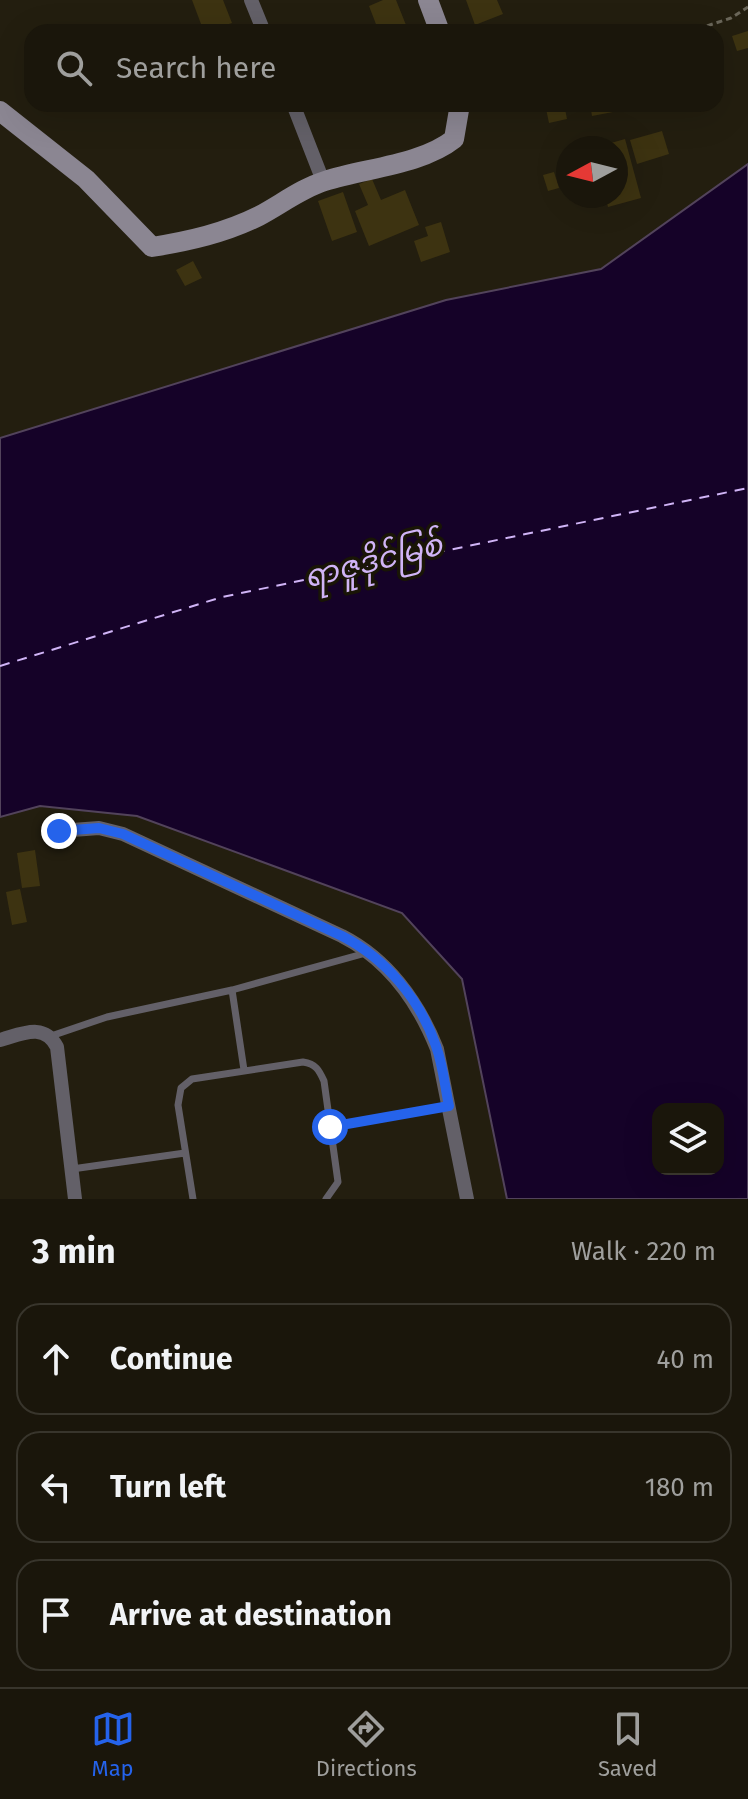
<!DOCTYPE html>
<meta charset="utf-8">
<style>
:root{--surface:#1a160b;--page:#231f14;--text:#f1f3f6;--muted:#9f9f9d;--line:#38352c;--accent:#2563eb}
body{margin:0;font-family:"Fira Sans","Noto Sans Myanmar",sans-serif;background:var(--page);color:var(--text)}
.controls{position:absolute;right:24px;bottom:24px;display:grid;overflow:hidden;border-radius:16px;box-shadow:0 8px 32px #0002}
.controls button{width:72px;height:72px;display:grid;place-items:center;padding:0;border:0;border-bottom:2px solid var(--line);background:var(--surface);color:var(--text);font:40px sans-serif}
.compass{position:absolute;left:556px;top:136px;width:72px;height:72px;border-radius:50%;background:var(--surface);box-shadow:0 8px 32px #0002;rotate:263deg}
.stop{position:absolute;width:24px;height:24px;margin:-18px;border:6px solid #2563eb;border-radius:50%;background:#fff}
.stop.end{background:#2563eb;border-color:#fff;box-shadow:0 2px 8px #0008}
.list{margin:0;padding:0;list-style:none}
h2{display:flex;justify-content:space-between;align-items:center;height:104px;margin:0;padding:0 32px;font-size:34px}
h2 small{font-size:26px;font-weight:400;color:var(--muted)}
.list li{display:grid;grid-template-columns:52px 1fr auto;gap:24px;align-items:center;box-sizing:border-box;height:112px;margin:0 16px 16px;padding:0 16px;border:2px solid var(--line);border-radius:24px}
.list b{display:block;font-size:30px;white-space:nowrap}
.list em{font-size:26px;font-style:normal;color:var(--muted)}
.icon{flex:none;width:44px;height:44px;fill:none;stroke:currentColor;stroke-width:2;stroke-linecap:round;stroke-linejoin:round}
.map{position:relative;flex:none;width:748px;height:1199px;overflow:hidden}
.search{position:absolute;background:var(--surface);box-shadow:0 8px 32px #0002;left:24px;right:24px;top:24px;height:88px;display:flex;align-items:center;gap:20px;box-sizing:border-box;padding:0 28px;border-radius:24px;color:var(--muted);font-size:30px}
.sheet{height:488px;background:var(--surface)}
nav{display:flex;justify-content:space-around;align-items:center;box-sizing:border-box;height:112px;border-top:2px solid var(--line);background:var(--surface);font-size:22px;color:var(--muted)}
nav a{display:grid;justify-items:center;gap:4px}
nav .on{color:var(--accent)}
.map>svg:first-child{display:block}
.water{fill:#150228;stroke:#52435b;stroke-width:2;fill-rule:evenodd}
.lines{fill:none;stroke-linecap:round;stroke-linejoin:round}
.ferry{stroke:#d0b4f6;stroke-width:2;stroke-dasharray:10 8;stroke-linecap:butt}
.building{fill:#3d3311}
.path{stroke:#6a6659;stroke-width:3;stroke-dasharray:6 4;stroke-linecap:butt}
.lane{stroke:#636068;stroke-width:7}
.street{stroke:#636068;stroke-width:14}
.secondary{stroke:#8b8692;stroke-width:20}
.route{stroke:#2563eb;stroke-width:10}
.labels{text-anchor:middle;stroke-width:7;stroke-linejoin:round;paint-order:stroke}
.water-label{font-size:30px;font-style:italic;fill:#d0b4f6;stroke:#191506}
</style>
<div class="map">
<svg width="748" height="1199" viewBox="0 0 748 1199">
<rect width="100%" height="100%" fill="#231e0f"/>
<!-- water -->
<path class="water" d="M748,164V1199H507L462,979L402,913L137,816L40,806L0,817V438L446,300L601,269ZM658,1109H718V1169H658Z"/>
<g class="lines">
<!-- ferry -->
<path class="ferry" d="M0,666L222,597L748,488"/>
</g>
<!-- building -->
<path class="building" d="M192,0H223L232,23L204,32Z
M383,0H396L406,25L389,32H379L369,6Z
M466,0H497L503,14L475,25Z
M748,31V48L737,51L732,36Z
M545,104H564L567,119L549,123Z
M590,104H611L613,112L592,116Z
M662,131L669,154L637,164L630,140Z
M625,139L641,198L608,207L605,196H616V148L597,147Z
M554,172L559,188L548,191L543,175Z
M372,179L381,200L405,190L419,225L369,246L355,211L368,205L359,184Z
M343,192L357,232L332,241L318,201Z
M441,222L450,252L421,262L414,241L428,236L425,227Z
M193,261L202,278L185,286L176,270Z
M35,850L40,886L22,888L17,853Z
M20,889L27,922L12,925L6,892Z"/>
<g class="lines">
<!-- path -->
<path class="path" d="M688,32L731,18L748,7"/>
<!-- lane -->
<path class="lane" d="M232,990L244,1070
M51,1036L107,1017L232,990L366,953
M330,1127L449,1106
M72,1169L185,1153
M193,1199L178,1105L181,1088L192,1079L303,1062C316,1064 319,1070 324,1081L338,1182L326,1199"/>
<!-- street -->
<path class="street" d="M251,0L264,32
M293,104L323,181
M59,831L99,828L123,834L342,936C387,959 418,1001 437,1049L467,1199
M0,1040C22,1034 44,1022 57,1047L75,1199"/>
<!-- secondary -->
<path class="secondary" d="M428,0L440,32
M0,111L86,179L152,247C189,241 225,233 259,216C280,205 302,188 325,181C365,168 421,165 454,139L460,104"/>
</g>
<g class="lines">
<!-- route -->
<path class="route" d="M59,831L99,828L123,834L342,936C385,958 420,999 436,1046C443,1065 445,1087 449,1106L330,1127"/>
</g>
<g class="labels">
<!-- water labels -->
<g class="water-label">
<text transform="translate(373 561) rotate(-14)" y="10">ရာဇူဒိုင်မြစ်</text>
</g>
</g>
</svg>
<div class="controls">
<button><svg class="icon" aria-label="layers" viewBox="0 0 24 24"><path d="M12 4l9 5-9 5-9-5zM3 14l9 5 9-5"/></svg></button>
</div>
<svg class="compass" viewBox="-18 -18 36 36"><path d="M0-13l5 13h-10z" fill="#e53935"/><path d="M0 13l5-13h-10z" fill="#9f9f9d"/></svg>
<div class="stop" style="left:330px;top:1127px"></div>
<div class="stop end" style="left:59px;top:831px"></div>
<div class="search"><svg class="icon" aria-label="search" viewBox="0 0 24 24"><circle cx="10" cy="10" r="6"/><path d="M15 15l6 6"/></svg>Search here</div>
</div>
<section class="sheet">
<h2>3 min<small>Walk · 220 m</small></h2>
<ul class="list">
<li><svg class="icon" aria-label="ahead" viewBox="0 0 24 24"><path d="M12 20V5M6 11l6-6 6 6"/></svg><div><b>Continue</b></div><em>40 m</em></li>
<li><svg class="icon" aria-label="left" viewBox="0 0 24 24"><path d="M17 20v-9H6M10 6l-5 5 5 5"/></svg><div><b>Turn left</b></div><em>180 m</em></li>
<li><svg class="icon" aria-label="arrive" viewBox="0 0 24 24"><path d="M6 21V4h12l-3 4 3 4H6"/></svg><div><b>Arrive at destination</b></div></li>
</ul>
</section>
<nav>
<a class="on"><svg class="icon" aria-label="map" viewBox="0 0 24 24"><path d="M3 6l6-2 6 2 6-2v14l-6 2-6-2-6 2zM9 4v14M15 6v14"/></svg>Map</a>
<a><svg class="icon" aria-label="directions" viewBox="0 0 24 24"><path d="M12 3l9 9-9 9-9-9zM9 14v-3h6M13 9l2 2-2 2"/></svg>Directions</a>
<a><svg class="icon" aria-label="saved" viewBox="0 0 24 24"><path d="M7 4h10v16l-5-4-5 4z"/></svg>Saved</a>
</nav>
